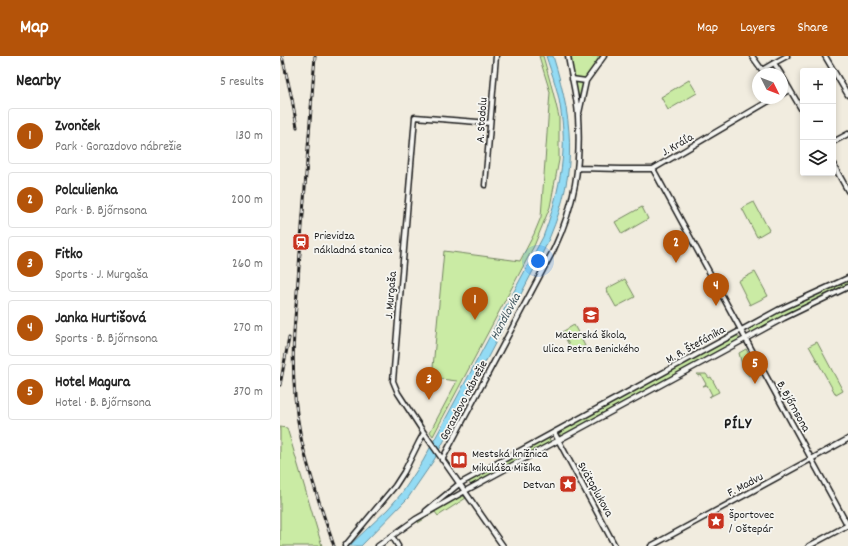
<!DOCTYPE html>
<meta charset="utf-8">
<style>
:root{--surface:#fff;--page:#f2f2f2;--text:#222;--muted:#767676;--line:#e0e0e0;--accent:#b45309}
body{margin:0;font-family:Dekko,sans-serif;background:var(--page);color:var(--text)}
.controls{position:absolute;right:12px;top:12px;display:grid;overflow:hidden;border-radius:4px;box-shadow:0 2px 6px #0003}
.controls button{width:36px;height:36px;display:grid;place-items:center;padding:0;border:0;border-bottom:1px solid var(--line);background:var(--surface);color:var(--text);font:20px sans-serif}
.compass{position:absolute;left:472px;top:12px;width:36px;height:36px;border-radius:50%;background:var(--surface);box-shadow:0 2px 6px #0003;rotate:132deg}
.you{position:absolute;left:258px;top:205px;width:14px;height:14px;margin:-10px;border:3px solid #fff;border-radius:50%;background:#1a73e8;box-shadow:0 0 0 6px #1a73e833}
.badge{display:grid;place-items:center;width:26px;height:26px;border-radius:50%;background:var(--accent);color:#fff;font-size:13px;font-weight:700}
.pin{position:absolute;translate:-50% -33px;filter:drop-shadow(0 1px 2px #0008)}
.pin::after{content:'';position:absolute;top:21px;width:14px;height:12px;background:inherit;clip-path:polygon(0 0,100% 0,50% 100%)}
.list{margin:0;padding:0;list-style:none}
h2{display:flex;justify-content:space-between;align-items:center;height:52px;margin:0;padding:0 16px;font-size:17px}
h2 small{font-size:13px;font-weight:400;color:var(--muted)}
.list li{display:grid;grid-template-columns:26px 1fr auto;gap:12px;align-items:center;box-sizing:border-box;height:56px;margin:0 8px 8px;padding:0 8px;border:1px solid var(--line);border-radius:4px}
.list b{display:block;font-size:15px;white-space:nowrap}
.list p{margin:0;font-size:13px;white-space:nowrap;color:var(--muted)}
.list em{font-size:13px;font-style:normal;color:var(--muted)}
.icon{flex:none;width:22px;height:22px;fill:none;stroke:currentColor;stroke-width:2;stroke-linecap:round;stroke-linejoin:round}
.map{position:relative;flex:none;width:568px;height:490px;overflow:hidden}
header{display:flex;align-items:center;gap:24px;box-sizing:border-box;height:56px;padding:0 20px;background:var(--accent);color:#fff}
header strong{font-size:19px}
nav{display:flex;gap:22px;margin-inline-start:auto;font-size:14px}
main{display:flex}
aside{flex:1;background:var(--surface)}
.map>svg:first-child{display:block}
.green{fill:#caeba4;stroke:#738460}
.water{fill:#93dbf4;stroke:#638f9e}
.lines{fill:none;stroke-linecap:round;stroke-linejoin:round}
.minor-casing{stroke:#1c1c1c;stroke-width:7}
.minor{stroke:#f6f6f2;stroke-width:4}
.rail-casing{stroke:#1c1c1c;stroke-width:3}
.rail{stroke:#f6f6f2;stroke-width:1.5;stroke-dasharray:4.5;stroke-linecap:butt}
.labels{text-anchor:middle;stroke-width:3.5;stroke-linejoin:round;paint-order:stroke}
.street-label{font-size:12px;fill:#1c1c1c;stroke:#f6f6f2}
.poi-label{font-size:12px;fill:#1c1c1c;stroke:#f6f6f2;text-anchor:start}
.water-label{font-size:13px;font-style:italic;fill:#40555d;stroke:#f6f6f2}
.district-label{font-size:16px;font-weight:bold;letter-spacing:1px;fill:#1c1c1c;stroke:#f6f6f2}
</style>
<header>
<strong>Map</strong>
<nav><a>Map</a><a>Layers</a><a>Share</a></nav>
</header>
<main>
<aside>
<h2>Nearby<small>5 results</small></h2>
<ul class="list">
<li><span class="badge">1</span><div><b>Zvonček</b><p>Park · Gorazdovo nábrežie</p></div><em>130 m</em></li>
<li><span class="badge">2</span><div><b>Polculienka</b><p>Park · B. Bjőrnsona</p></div><em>200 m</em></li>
<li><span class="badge">3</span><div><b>Fitko</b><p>Sports · J. Murgaša</p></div><em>260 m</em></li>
<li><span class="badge">4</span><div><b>Janka Hurtišová</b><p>Sports · B. Bjőrnsona</p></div><em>270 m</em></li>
<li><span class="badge">5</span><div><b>Hotel Magura</b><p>Hotel · B. Bjőrnsona</p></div><em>370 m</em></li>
</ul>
</aside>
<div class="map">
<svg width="568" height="490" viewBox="0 0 568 490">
<rect width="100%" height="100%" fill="#f1ecdf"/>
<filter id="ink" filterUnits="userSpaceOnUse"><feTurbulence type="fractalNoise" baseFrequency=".025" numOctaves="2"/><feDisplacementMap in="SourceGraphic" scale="8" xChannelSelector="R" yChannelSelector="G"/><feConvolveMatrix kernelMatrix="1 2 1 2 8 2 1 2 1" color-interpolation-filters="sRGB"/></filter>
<g filter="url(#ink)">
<!-- green -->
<path class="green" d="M259,0H263L273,36L279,61V104L270,151L254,190L153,380L150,376L177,325L152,322L164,195L240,205L254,178L261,161L270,36Z
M289,0H324L306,25L298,60Z
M409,24L417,37L388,54L381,41Z
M474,146L489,174L477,181L462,152Z
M362,151L368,163L342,178L335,166Z
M475,216L488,240L470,249L458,225Z
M345,223L355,241L336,251L326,233Z
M568,224V229L502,261L471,277L468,273L499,256Z
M294,269L305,290L293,296L282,276Z
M457,279L460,283L281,380L279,376Z
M537,286L563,335L556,339L529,290Z
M466,293L478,315L469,320L463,313L459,297Z
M417,318H426L429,322L431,321L439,336L429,341L432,339L427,329L423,330L426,328L421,319L418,320Z
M0,371L7,372L42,490H0Z
M268,381L271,386L191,429L188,425Z
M183,440L186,442L158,460L155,456L138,467L139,465L179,441Z"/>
<!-- water -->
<path class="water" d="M266,0H273C296,74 297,123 264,194L154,404L128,442L81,490H69L108,453L122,437L143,405L263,181C278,141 288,99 281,56C279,37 272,18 266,0Z"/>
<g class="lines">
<defs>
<path id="minor" d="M472,0L485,18
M545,0L568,39
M494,7L507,0
M482,14L494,7L501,18
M502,20L523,56
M292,23L306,25
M502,38L509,34
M299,57L306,25L324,0
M210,67L135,61L113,325L118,337L144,377L223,490
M553,86L568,78
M553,108L568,135
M298,112L341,113H373L494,42
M373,113L568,470
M205,129L216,0
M274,376L335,490
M162,404L274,193C295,148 301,110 298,60C297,40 291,20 288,0
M146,455L179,428L498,254L568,222
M112,480L118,490
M65,490L115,430L124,416L139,386L144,377
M98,490L136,463L185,435L504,262L568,231
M371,490L568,383
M529,490L568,469"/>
</defs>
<!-- minor casing -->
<use href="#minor" class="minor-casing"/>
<!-- minor -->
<use href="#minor" class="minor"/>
<defs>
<path id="rail" d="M2,0L12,43L17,71
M35,0L14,276C12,311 14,347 21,382C29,419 42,454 54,490
M0,329L9,282"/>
</defs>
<!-- rail casing -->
<use href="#rail" class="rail-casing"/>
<!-- rail -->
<use href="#rail" class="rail"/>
</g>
</g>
<!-- icons -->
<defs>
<symbol id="station-square" viewBox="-11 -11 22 22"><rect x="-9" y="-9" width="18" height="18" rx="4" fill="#c8321e" stroke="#f6f6f2"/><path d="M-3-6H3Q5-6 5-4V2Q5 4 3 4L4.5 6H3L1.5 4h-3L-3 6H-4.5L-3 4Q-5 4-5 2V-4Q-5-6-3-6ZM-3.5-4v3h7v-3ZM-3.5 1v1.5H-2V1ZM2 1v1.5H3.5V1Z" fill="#fff"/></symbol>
<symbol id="school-square" viewBox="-11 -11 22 22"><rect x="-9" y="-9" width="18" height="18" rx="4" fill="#c8321e" stroke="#f6f6f2"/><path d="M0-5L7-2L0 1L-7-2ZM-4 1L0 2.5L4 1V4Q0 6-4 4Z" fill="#fff"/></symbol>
<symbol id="library-square" viewBox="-11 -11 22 22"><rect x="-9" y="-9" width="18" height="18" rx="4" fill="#c8321e" stroke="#f6f6f2"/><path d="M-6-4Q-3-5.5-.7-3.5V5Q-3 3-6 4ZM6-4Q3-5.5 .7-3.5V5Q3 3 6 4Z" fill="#fff"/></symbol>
<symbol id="sight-square" viewBox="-11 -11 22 22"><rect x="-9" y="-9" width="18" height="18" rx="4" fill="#c8321e" stroke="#f6f6f2"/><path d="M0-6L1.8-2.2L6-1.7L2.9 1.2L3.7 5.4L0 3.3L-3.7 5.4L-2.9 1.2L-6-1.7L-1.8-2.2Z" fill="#fff"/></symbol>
</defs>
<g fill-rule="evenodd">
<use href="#station-square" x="11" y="176" width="20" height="20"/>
<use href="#school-square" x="301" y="249" width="20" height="20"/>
<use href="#library-square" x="169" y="394" width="20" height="20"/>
<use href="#sight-square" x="278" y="418" width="20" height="20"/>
<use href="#sight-square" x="426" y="455" width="20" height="20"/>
</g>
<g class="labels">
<!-- street labels -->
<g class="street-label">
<text transform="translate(201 64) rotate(-86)" y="4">A. Stodolu</text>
<text transform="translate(397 88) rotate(-30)" y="4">J. Kráľa</text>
<text transform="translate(110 239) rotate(-85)" y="4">J. Murgaša</text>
<text transform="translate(415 288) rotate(-29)" y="4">M. R. Štefánika</text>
<text transform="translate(183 344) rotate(-62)" y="4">Gorazdovo nábrežie</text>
<text transform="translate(514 350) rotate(61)" y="4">B. Bjőrnsona</text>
<text transform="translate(465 428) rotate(-28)" y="4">F. Madvu</text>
<text transform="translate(316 433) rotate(61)" y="4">Svätoplukova</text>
</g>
<!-- poi labels -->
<g class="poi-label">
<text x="34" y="183">Prievidza<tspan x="34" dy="14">nákladná stanica</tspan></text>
<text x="311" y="282" text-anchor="middle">Materská škola,<tspan x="311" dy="14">Ulica Petra Benického</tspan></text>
<text x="192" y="401">Mestská knižnica<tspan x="192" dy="14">Mikuláša Mišíka</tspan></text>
<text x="275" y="432" text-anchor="end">Detvan</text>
<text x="449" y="462">Športovec<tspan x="449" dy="14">/ Oštepár</tspan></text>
</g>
<!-- water labels -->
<g class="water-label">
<text transform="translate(224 260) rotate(-62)" y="5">Handlovka</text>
</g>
<!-- district labels -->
<g class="district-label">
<text x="458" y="372">PÍLY</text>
</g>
</g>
</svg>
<div class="controls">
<button>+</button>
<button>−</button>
<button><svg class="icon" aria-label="layers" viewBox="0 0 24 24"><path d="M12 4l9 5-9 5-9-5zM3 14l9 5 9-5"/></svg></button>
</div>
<svg class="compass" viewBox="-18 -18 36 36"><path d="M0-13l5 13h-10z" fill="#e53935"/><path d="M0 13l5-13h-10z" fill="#767676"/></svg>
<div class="you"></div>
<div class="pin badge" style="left:195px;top:264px">1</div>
<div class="pin badge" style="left:396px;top:207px">2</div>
<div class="pin badge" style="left:149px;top:344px">3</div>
<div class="pin badge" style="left:436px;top:250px">4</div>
<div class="pin badge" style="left:475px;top:328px">5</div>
</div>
</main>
